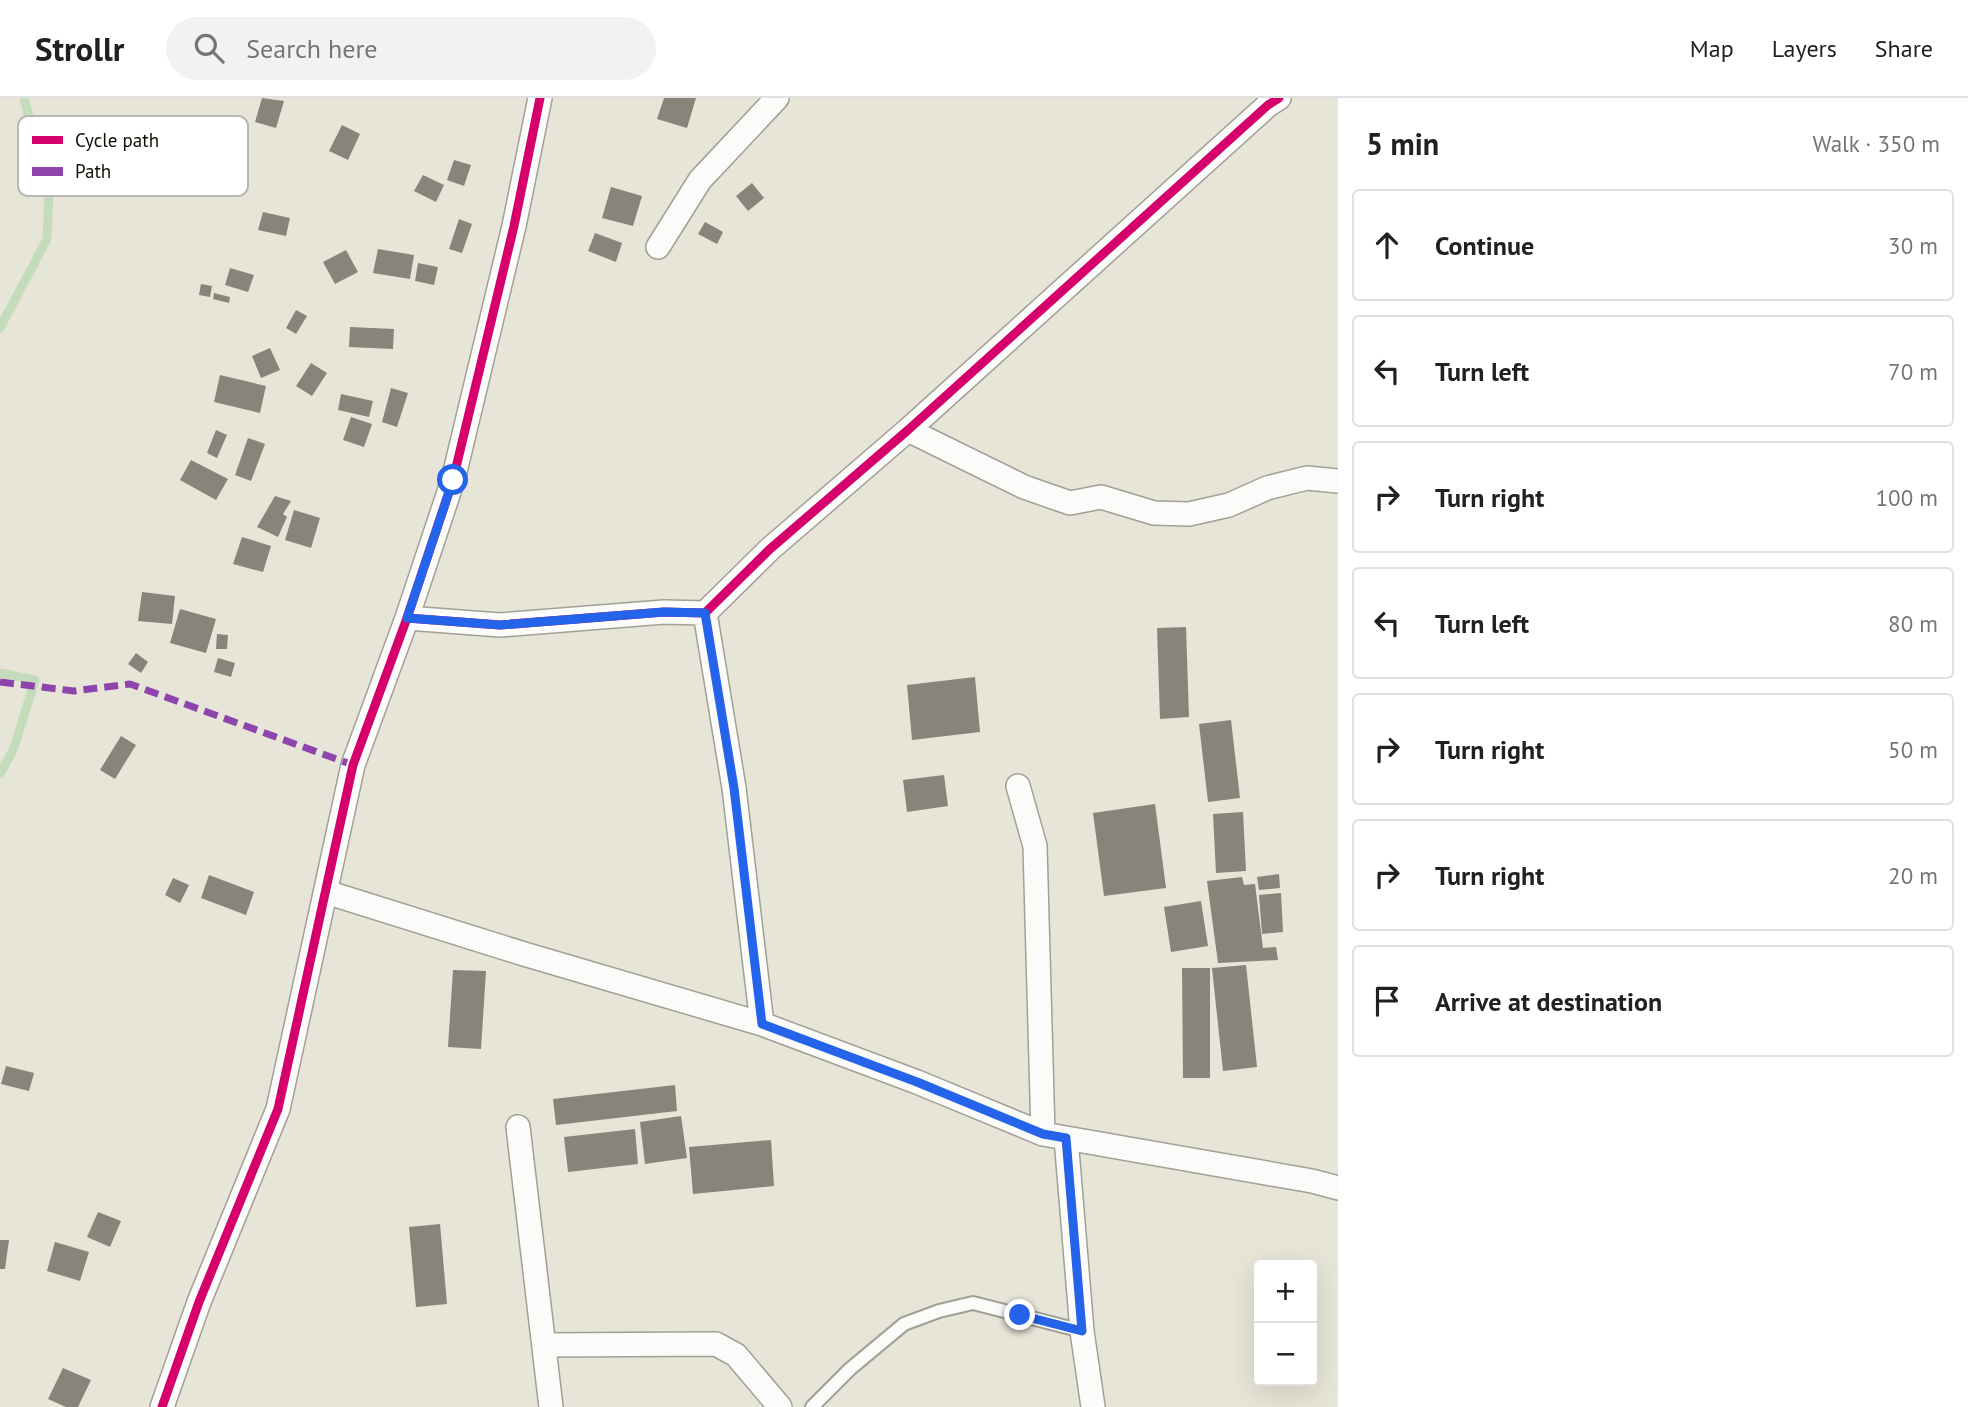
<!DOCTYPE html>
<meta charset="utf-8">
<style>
:root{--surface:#fff;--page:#f2f2f2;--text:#202124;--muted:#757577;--line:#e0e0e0}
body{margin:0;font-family:"PT Sans",sans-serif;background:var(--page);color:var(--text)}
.controls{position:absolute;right:21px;bottom:21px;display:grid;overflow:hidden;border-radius:7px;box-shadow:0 7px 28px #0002}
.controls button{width:63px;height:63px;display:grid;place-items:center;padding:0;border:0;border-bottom:2px solid var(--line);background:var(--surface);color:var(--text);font:35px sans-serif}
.stop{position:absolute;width:21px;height:21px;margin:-16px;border:5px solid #2563eb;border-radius:50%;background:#fff}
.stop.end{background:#2563eb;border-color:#fff;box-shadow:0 2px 7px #0008}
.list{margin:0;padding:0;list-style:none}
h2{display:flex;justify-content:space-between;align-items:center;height:91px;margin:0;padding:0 28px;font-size:30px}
h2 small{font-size:23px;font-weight:400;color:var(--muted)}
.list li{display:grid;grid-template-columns:46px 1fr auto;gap:21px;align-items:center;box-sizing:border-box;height:112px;margin:0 14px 14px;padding:0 14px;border:2px solid var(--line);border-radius:7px}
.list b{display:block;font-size:26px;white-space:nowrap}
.list em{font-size:23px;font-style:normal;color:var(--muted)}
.icon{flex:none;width:38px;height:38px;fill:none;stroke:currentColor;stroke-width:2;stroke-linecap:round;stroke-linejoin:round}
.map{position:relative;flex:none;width:1338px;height:1309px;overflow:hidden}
header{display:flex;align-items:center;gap:42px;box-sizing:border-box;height:98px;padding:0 35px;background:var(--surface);border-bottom:2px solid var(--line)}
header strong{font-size:33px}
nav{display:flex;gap:38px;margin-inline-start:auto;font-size:24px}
.search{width:490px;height:63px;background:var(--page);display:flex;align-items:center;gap:18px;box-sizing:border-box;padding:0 24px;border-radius:38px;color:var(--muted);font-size:26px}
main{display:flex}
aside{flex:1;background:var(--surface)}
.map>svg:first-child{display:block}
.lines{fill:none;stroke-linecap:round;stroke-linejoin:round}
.stream{stroke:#c5dcbc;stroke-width:9}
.building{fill:#87847a}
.service-casing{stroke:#a1a095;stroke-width:16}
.minor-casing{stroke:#a1a095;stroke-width:26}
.service{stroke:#fbfbf9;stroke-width:12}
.minor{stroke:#fbfbf9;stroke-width:23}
.quiet{stroke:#8e44ad;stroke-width:7;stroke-dasharray:14 7;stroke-linecap:butt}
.cycleway-casing{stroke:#fff;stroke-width:13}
.cycleway{stroke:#d6006c;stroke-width:9}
.route{stroke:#2563eb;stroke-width:9}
.key{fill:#fff;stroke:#b7b7b4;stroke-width:2}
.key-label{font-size:19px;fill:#0f0e06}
</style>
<header>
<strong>Strollr</strong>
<div class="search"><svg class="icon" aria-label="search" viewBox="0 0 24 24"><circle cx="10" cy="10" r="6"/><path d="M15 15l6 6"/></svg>Search here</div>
<nav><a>Map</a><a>Layers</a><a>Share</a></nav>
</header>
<main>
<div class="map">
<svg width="1338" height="1309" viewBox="0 0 1338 1309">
<rect width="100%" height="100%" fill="#e7e5d7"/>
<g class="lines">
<!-- stream -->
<path class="stream" d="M0,230L47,141L49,94L24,0
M0,575L35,582L14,650L0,676"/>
</g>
<!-- building -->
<path class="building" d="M262,0L284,3L276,30L255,24Z
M664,0H696L687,30L657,21Z
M342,27L360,36L348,62L329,53Z
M454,62L471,67L464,88L447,82Z
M423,77L444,87L436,104L414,93Z
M752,85L764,100L748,113L736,98Z
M611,89L642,98L633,128L602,120Z
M263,114L290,120L286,138L258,132Z
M459,121L472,126L462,155L449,151Z
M705,124L723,134L717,146L698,136Z
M595,135L622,145L616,164L588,153Z
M378,151L414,157L410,181L373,175Z
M346,152L358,174L335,186L323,164Z
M418,165L438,169L434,187L415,183Z
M230,170L254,177L248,194L225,187Z
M201,186L212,188L210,199L199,197Z
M214,195L230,199L229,205L213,201Z
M296,212L307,218L296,236L286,230Z
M350,229L394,231L393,251L349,249Z
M270,250L280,272L261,280L252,258Z
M311,265L327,275L312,298L296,288Z
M220,277L266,288L260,315L214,304Z
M391,290L408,295L397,329L382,324Z
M341,296L373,303L369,319L338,312Z
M351,319L372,326L364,349L343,342Z
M216,332L227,337L217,360L207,355Z
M248,340L265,346L251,383L235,377Z
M191,362L228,381L216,402L180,382Z
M275,398L291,403L283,416L287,419L278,439L257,429Z
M294,412L320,420L311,450L285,442Z
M242,439L271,448L263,474L233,466Z
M142,494L175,498L172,526L138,523Z
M180,511L216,521L206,555L170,545Z
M1186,529L1189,619L1160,621L1157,530Z
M217,536L228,537L227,551H216Z
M136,555L148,564L141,575L128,566Z
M218,560L235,565L231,579L214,574Z
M975,579L980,634L912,642L907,587Z
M1231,622L1240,700L1208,704L1199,626Z
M121,638L136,647L115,681L100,672Z
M944,677L948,708L907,714L903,682Z
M1155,706L1166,790L1104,798L1093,715Z
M1243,714L1246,773L1216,775L1213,716Z
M1279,776L1280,790L1259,792L1257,779Z
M209,777L254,794L246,817L201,800Z
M1242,779L1244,787L1255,786L1263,850L1276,849L1278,862L1218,865L1207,783Z
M173,780L189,787L180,805L165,797Z
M1281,795L1283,834L1262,836L1259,797Z
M1201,803L1208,848L1171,854L1164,809Z
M1246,867L1257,969L1223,973L1212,870Z
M1182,870H1210V980H1183Z
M453,872L486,873L481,951L448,949Z
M6,968L34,975L29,993L1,986Z
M675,987L677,1013L556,1027L553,1001Z
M681,1018L687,1060L645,1066L640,1024Z
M635,1031L638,1066L568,1074L564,1039Z
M771,1042L774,1088L693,1096L689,1049Z
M98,1114L121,1123L110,1149L87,1139Z
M440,1126L447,1206L416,1209L409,1129Z
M0,1142H9L5,1171H0Z
M55,1144L89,1154L80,1183L47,1173Z
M63,1270L91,1282L78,1309H66L48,1301Z"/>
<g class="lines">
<defs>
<path id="service" d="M812,1309L850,1271L904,1226L939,1213L973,1205L1082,1233"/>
<path id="minor" d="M658,149L700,82L777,0
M908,332L1024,389L1070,405L1101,399L1154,415L1189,416L1229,407L1267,390L1307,380L1338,383
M705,515L734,690L762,926
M407,520L500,527L664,514L705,515L770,451L908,332L1268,7L1279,0
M1018,688L1035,748L1043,1036
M326,794L524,856L762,926L917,984L1043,1036L1312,1083L1338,1090
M518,1029L551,1309
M1066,1040L1082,1233L1093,1309
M544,1247L716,1246L736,1257L780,1309
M162,1309L199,1204L278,1011L353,667L407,520L453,382L514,128L540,0"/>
</defs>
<!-- service casing -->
<use href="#service" class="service-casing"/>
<!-- minor casing -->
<use href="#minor" class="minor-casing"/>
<!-- service -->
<use href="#service" class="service"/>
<!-- minor -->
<use href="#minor" class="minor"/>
<!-- quiet -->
<path class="quiet" d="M0,584L74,593L130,586L353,667"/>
<defs>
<path id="cycleway" d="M407,520L500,527L664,514L705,515L770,451L908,332L1268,7L1279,0
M162,1309L199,1204L278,1011L353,667L407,520L453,382L514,128L540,0"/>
</defs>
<!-- cycleway casing -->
<use href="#cycleway" class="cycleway-casing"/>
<!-- cycleway -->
<use href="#cycleway" class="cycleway"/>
</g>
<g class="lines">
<!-- route -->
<path class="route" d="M453,382L407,520L500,527L664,514L705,515L734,690L762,926L917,984L1043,1036L1066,1040L1082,1233L1020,1217"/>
</g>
<!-- legend -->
<rect x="18" y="18" width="230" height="80" rx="10" class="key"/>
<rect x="32" y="38" width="31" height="8" fill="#d6006c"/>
<rect x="32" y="69" width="31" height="9" fill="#8e44ad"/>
<g class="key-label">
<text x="75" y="49">Cycle path</text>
<text x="75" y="80">Path</text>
</g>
</svg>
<div class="controls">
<button>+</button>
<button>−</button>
</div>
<div class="stop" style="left:453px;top:382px"></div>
<div class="stop end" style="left:1020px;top:1217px"></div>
</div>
<aside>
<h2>5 min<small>Walk · 350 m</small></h2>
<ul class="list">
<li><svg class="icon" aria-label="ahead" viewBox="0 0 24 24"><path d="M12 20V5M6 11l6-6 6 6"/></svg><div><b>Continue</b></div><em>30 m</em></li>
<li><svg class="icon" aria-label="left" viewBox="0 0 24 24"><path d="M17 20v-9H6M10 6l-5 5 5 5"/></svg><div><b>Turn left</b></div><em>70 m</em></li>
<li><svg class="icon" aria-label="right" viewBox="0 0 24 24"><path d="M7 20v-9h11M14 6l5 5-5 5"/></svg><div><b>Turn right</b></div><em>100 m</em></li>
<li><svg class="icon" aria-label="left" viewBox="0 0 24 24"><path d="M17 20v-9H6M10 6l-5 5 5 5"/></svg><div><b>Turn left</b></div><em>80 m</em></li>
<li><svg class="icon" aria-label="right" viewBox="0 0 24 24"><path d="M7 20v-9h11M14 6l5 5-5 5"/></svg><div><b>Turn right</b></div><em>50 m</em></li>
<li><svg class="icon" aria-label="right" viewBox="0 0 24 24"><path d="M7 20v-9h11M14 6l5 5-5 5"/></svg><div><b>Turn right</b></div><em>20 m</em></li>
<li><svg class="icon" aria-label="arrive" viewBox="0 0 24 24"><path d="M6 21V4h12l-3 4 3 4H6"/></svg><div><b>Arrive at destination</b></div></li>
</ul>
</aside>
</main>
